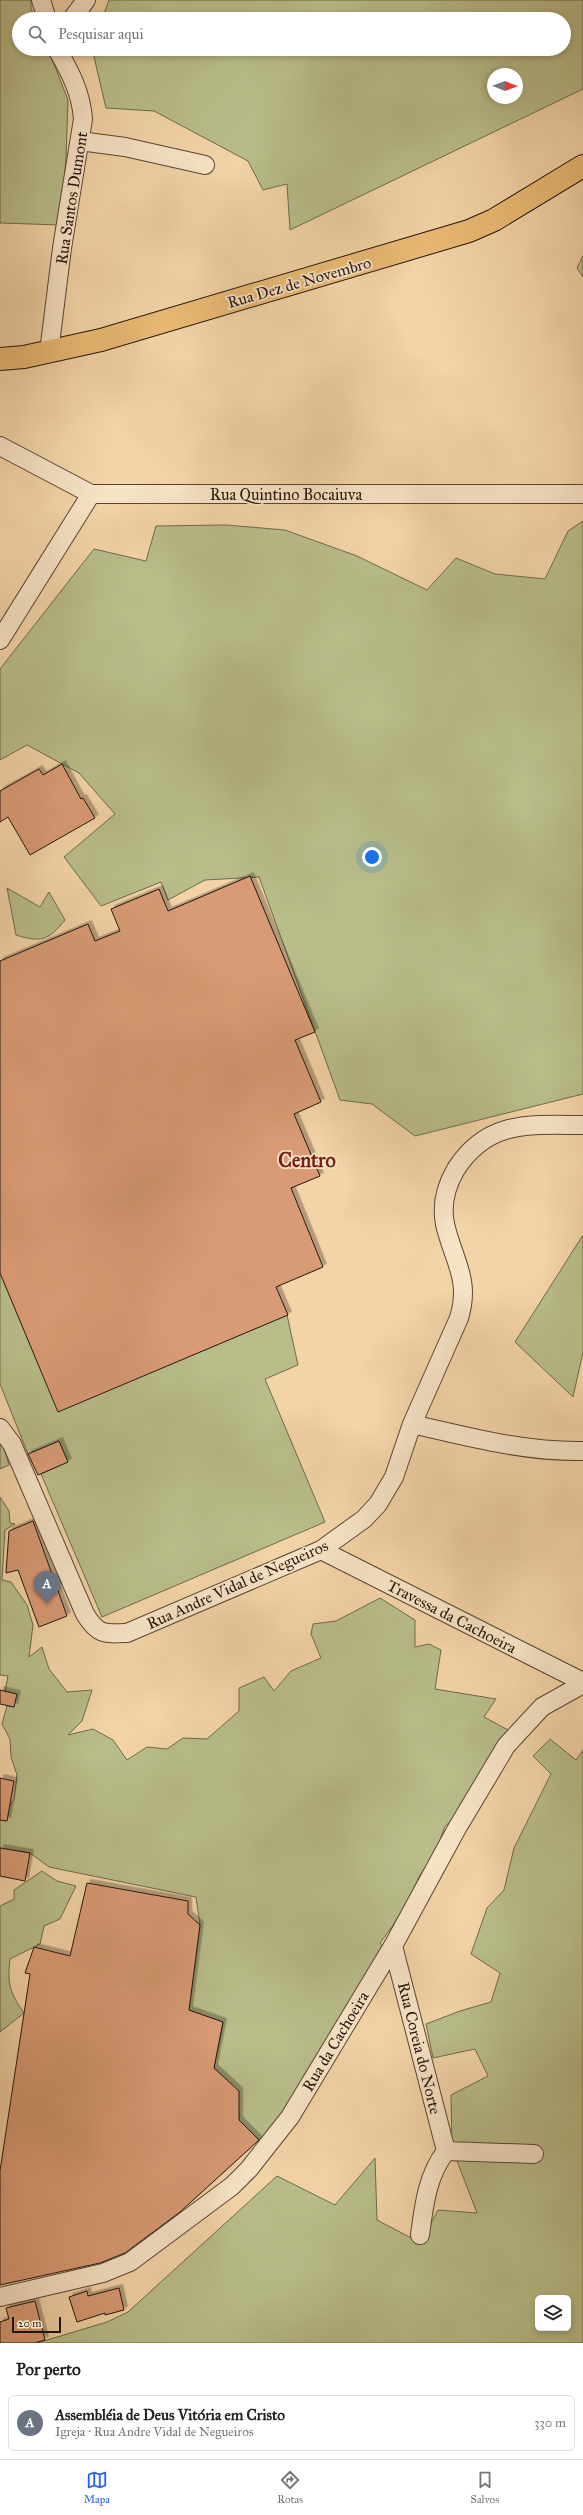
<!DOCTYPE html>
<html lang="pt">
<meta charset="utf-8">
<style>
:root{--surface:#fff;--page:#f6f6f6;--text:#222;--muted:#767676;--line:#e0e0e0;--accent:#2563eb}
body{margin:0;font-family:"IM FELL Great Primer",serif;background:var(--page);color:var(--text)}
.controls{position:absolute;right:12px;bottom:12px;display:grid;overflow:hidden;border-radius:6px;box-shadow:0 2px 6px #0003}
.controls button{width:36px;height:36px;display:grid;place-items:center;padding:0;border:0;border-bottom:1px solid var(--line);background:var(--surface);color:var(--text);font:20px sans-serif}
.compass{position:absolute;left:487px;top:68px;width:36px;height:36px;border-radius:50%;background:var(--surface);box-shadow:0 2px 6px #0003;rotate:91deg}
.scale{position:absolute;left:12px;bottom:10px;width:49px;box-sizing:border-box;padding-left:4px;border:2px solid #24150f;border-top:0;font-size:11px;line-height:14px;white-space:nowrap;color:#24150f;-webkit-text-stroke:3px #f7e3c6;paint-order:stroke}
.you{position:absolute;left:372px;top:857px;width:14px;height:14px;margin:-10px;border:3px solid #fff;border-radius:50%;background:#1a73e8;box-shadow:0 0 0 6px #1a73e833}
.badge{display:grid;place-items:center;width:26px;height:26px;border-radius:50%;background:var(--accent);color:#fff;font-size:13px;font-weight:700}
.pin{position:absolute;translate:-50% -33px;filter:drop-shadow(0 1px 2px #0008)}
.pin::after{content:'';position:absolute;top:21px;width:14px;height:12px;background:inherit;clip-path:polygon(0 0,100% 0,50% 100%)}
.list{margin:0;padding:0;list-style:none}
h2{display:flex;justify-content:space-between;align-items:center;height:52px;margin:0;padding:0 16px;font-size:17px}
h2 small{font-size:13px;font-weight:400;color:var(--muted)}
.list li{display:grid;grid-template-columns:26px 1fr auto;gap:12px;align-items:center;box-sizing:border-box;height:56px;margin:0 8px 8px;padding:0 8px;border:1px solid var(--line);border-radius:6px}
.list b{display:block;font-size:15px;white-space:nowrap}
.list p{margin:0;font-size:13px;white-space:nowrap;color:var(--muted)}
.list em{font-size:13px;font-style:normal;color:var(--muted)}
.icon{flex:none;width:22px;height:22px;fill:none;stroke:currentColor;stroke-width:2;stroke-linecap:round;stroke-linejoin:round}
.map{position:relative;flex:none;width:583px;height:2343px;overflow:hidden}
.search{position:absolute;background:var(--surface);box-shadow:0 2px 6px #0003;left:12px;right:12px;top:12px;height:44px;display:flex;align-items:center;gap:10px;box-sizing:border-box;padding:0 14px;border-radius:22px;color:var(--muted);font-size:15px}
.sheet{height:116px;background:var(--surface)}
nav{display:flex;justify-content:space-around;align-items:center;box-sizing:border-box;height:56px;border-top:1px solid var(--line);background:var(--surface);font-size:11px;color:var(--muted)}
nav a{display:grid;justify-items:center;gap:2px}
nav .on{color:var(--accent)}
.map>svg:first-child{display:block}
.green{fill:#b8bd8a;stroke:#6e694c;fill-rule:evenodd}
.building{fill:#d99b74;stroke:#24150f;filter:url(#shadow)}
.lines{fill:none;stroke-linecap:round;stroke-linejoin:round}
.minor-casing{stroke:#584535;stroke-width:20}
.major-casing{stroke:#24150f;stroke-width:24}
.minor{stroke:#f7e3c6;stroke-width:18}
.major{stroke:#eaba74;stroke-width:22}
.labels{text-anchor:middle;stroke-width:3.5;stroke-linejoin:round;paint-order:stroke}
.street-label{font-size:16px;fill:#24150f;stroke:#f7e3c6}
.district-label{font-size:20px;font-weight:bold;fill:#7a1f14;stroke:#f7e3c6}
</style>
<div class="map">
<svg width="583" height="2343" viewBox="0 0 583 2343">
<defs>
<filter id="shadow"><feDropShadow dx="3.5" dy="-3.5" stdDeviation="0" flood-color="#0004"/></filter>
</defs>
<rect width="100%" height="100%" fill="#f3d4a7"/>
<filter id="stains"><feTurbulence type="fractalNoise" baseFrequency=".005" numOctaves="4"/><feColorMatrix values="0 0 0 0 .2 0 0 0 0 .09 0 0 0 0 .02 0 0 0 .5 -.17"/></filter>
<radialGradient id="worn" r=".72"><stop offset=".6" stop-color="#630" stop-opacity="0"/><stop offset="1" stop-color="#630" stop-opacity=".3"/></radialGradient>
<!-- green -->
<path class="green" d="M0,0H31V9L36,19H19V49H48L68,100L66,159L60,225L0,223Z
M109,0H583V89L290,230L287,184L263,190L248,161L154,111L106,108L94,57L95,49H564V19H102ZM493,74H517V98H493Z
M583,256V277L577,268Z
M583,521V1094L415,1136L372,1104L340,1100L259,877L205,880L168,900L161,882L101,906L64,857L115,814L79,773L27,745L0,760V669L94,549L146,561L156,526L226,525L285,530L357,556L427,590L456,558L495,574L545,579L568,531Z
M7,888L40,907L49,892L65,920C49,940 41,943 16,935Z
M583,1235V1352L573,1397L515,1342Z
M0,1273L287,1315L298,1365L265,1379L325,1522L102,1617L41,1474L68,1462L59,1441L28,1454L0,1384Z
M0,1444L3,1445L9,1465L0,1469Z
M0,1497L9,1511L10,1523L15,1524L5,1530L2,1580L11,1582L27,1605L33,1625L29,1657L42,1647L49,1669L67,1692L92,1690L82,1721L68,1735L93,1729L113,1740L127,1760L147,1747L167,1749L183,1738L207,1739L239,1711V1688L264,1677L274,1691L291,1671L321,1658L311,1634L313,1624L336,1621L380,1598L415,1620V1647L429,1644L441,1650L435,1689L496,1699L484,1717L510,1731L455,1818L445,1826L436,1851L419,1877L404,1910L380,1943L385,1951L275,2123L260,2141L239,2120L238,2091L214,2068L223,2023L189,2010L200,1925L196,1897L49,1867L30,1853L0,1848V1819L14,1800L17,1775L11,1757L10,1739L2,1724L7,1706L14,1707L16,1694L5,1691L8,1676L0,1675Z
M550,1739L576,1760L583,1750V2343H37L107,2322L128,2312L277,2176L335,2205L375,2158L377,2220L421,2243L438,2210L477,2213L452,2148L451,2095L488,2076L475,2049L433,2058L426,2024L460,2011L491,2002L500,1973L471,1954L487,1908L504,1890L514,1848L551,1774L533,1756ZM538,2298H568V2328H538Z
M42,1871L57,1881L76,1886L60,1919L44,1926L40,1944L10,1959C7,1984 10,1993 24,2013L0,2032V1906L14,1899V1890Z"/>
<!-- building -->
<path class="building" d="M62,764L81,799L83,798L95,818L30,855L8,817L0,822V791L39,769L43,775Z
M250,876L315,1032L295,1040L321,1102L294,1114L320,1176L291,1188L323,1267L276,1287L288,1315L58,1412L0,1273V961L88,924L95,941L120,931L111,909L159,889L168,911Z
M59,1441L68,1462L38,1475L28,1454Z
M33,1521L67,1616L39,1627L18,1570L6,1573L9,1531Z
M0,1690L17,1694L14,1707L0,1704Z
M0,1778L14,1781L7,1821L0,1820Z
M0,1848L30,1853L25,1881L0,1876Z
M87,1883L188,1901V1914L200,1925L189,2010L223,2022L214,2068L239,2091V2120L259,2140L180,2212L125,2253L100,2263L0,2285V2171L30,1974L25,1973L34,1947L70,1956Z
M119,2288L124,2310L105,2315V2313L77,2322L69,2297L87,2291L88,2296Z
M35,2301L45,2340L34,2343H0V2322L9,2319L6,2308Z"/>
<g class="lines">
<defs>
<path id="minor" d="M41,0L47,19
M72,19L86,0
M80,141L125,147L205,165
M49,352L62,248L83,119C81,92 70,72 57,49
M0,446L91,494H583
M0,640L91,494
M412,1424C469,1437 524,1452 583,1451
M0,1428L12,1444L85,1614C98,1635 104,1634 127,1633L321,1550L364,1519L378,1504L394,1477L412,1424L459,1318C471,1279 453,1260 445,1224C441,1204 446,1186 456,1169C488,1119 531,1125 583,1125
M321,1550L583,1682
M393,1946L446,2151
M420,2235C424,2205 427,2176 446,2151L534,2154
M0,2297L103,2273L130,2262L232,2186L249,2169L290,2117L393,1946L456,1830L506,1746L542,1707L583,1684"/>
<path id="major" d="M0,359L24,357L101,340L469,231L494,220L583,166"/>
</defs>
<!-- minor casing -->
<use href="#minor" class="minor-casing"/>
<!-- major casing -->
<use href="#major" class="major-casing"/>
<!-- minor -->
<use href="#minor" class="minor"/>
<!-- major -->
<use href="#major" class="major"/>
</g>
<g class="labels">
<!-- street labels -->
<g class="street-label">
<text transform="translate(71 198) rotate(-81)" y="6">Rua Santos Dumont</text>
<text transform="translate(299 282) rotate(-16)" y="6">Rua Dez de Novembro</text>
<text x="286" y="500">Rua Quintino Bocaiuva</text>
<text transform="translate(237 1584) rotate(-24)" y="6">Rua Andre Vidal de Negueiros</text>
<text transform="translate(452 1616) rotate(27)" y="6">Travessa da Cachoeira</text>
<text transform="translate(335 2041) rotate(-59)" y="6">Rua da Cachoeira</text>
<text transform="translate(420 2048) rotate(76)" y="6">Rua Coreia do Norte</text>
</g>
<!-- district labels -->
<g class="district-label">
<text x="307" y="1167">Centro</text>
</g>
</g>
<rect width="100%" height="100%" filter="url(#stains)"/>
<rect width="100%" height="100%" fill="url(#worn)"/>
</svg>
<div class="controls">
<button><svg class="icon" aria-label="layers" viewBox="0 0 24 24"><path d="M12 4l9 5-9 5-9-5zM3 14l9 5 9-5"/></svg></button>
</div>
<svg class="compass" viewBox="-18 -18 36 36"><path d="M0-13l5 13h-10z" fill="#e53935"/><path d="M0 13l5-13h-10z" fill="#767676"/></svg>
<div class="scale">20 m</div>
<div class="you"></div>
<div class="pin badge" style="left:47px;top:1604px;background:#6b7280">A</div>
<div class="search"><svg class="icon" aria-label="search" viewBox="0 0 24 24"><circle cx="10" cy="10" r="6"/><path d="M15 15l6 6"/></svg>Pesquisar aqui</div>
</div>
<section class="sheet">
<h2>Por perto<small></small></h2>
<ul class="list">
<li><span class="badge" style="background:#6b7280">A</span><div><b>Assembléia de Deus Vitória em Cristo</b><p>Igreja · Rua Andre Vidal de Negueiros</p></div><em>330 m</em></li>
</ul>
</section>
<nav>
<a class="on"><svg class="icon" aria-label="map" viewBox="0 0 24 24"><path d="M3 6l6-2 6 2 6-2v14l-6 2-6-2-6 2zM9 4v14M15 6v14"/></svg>Mapa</a>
<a><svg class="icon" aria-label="directions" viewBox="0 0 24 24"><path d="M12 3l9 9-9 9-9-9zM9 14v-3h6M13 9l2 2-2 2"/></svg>Rotas</a>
<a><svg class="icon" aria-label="saved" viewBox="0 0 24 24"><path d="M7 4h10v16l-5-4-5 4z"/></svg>Salvos</a>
</nav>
